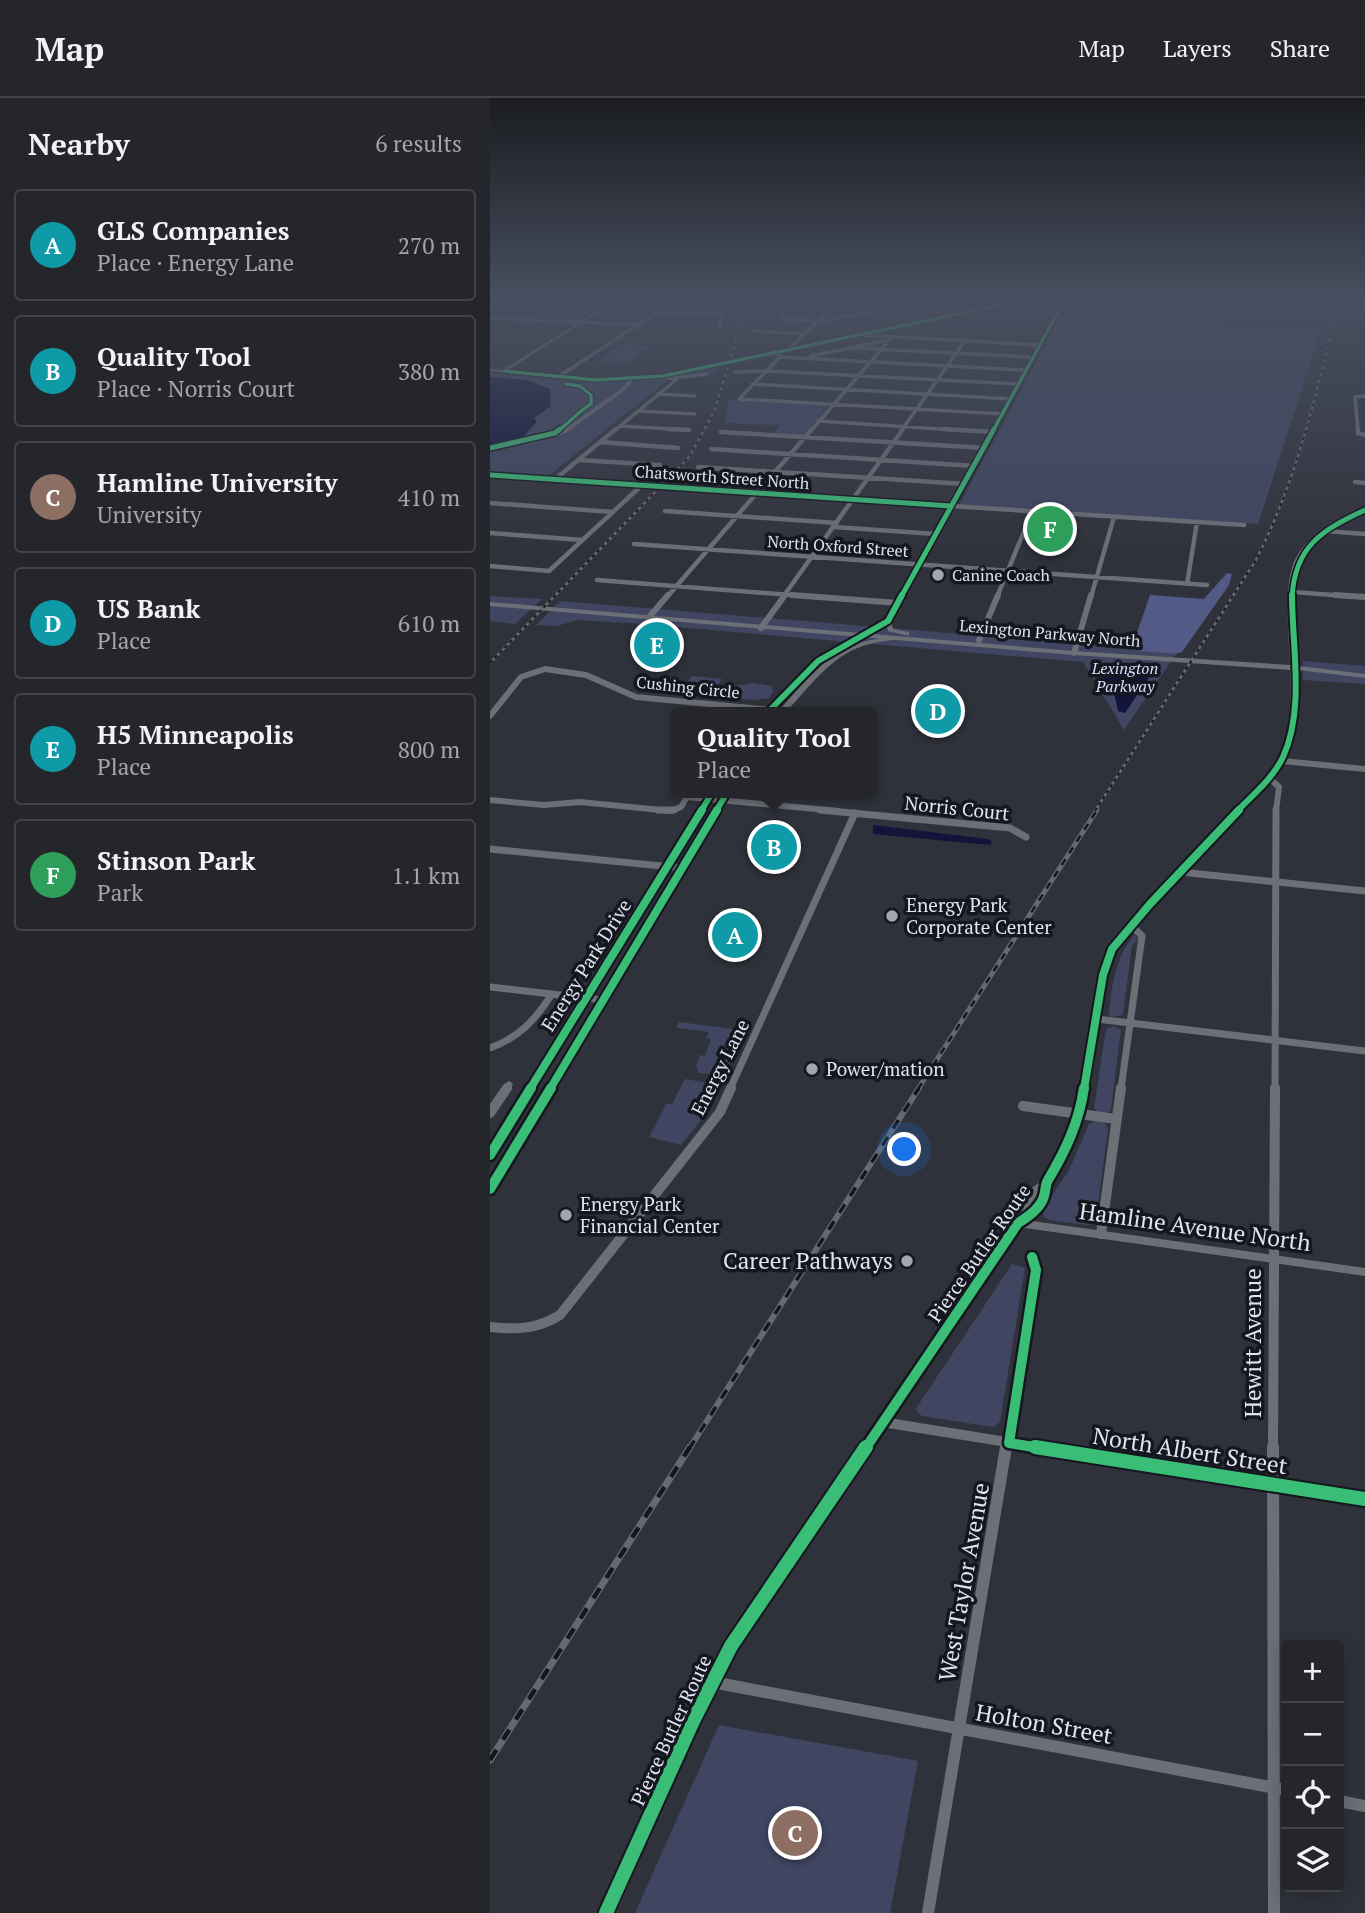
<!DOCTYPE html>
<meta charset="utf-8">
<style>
:root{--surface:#24262c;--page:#2c2e34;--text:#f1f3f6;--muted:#a3a5a9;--line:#414348;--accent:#b45309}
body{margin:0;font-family:"PT Serif",serif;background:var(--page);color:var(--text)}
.controls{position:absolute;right:21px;bottom:21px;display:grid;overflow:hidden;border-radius:7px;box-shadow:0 4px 18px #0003}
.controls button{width:63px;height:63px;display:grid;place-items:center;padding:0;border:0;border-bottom:2px solid var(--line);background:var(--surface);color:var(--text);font:35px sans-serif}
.you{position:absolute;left:415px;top:1052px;width:24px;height:24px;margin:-18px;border:5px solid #fff;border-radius:50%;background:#1a73e8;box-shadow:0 0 0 10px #1a73e833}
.badge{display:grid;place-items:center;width:46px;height:46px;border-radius:50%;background:var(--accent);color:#fff;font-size:23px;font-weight:700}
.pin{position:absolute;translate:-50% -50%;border:4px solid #fff;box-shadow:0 2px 7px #0006}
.popup{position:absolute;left:181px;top:609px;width:206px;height:91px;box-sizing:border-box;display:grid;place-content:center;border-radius:7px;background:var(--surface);filter:drop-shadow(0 2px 5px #0005);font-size:23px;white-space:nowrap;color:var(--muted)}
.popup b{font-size:26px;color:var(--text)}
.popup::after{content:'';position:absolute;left:50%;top:100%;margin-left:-14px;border:14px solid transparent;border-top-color:var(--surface)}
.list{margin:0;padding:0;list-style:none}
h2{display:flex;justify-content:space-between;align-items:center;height:91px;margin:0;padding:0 28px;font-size:30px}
h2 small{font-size:23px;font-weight:400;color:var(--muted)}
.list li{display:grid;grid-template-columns:46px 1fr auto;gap:21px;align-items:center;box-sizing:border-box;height:112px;margin:0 14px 14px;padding:0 14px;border:2px solid var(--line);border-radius:7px}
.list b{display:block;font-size:26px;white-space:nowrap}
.list p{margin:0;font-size:23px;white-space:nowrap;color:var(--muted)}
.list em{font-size:23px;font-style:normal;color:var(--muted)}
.icon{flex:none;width:38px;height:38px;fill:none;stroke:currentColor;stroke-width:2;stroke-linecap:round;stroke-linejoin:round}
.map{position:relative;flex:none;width:875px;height:1815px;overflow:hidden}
header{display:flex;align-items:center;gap:42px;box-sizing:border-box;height:98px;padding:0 35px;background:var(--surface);border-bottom:2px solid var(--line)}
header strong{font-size:33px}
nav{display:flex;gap:38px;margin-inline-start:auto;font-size:24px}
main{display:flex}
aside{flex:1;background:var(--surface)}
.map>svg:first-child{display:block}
.green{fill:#404662}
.forest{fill:#535a86}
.water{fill:#13133b}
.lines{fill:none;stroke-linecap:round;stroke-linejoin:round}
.stream{stroke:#13133b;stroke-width:2}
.minor-far5{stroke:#6d6f77;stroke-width:3.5}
.minor-far4{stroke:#6d6f77;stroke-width:4.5}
.minor-far3{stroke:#6d6f77;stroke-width:6}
.minor-far2{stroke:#6d6f77;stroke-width:7}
.minor-far1{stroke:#6d6f77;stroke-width:10}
.minor{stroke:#6d6f77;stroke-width:12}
.tertiary{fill:#6d6f77;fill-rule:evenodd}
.secondary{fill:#6d6f77;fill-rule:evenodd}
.rail-far3-casing{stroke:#676971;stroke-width:2.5}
.rail-far2-casing{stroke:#676971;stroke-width:5}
.rail-far1-casing{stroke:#676971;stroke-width:6}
.rail-casing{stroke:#676971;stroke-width:7}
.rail-far3{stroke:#15171f;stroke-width:2;stroke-dasharray:3.5;stroke-linecap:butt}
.rail-far2{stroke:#15171f;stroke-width:2.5;stroke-dasharray:7;stroke-linecap:butt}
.rail-far1{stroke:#15171f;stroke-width:3.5;stroke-dasharray:10;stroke-linecap:butt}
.rail{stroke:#15171f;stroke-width:4.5;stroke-dasharray:12;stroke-linecap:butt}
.cycleway-far5-casing{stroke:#15171f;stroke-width:5}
.cycleway-far4-casing{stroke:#15171f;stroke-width:8}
.cycleway-far3-casing{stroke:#15171f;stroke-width:10}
.cycleway-far2-casing{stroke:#15171f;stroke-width:12}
.cycleway-far1-casing{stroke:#15171f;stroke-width:15}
.cycleway-casing{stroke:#15171f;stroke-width:18}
.cycleway-far5{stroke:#3abd76;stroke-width:3.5}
.cycleway-far4{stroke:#3abd76;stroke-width:5}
.cycleway-far3{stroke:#3abd76;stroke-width:6}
.cycleway-far2{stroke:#3abd76;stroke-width:8}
.cycleway-far1{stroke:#3abd76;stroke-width:10}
.cycleway{stroke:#3abd76;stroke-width:14}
.poi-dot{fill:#a3a6b1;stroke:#15171f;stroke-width:2.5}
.labels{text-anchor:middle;stroke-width:7;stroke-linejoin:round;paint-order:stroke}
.far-street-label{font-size:16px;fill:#e1e4f0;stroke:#15171f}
.far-poi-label{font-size:16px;fill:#e1e4f0;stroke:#15171f;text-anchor:start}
.far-park-label{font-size:16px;font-style:italic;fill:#d7defe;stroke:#15171f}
.street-label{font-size:19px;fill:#e1e4f0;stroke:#15171f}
.poi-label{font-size:19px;fill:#e1e4f0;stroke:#15171f;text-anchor:start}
.near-street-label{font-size:23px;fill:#e1e4f0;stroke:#15171f}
.near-poi-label{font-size:23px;fill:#e1e4f0;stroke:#15171f;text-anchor:end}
</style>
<header>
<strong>Map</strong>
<nav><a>Map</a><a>Layers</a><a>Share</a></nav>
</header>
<main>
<aside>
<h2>Nearby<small>6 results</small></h2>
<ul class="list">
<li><span class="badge" style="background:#0f9aa8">A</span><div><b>GLS Companies</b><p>Place · Energy Lane</p></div><em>270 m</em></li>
<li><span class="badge" style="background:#0f9aa8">B</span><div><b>Quality Tool</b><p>Place · Norris Court</p></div><em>380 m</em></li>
<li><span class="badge" style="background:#8d6e63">C</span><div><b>Hamline University</b><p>University</p></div><em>410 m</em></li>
<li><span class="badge" style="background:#0f9aa8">D</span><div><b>US Bank</b><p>Place</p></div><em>610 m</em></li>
<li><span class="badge" style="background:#0f9aa8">E</span><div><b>H5 Minneapolis</b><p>Place</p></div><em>800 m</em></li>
<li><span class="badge" style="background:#2e9e5b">F</span><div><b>Stinson Park</b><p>Park</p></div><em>1.1 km</em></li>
</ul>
</aside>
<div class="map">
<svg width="875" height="1815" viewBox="0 0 875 1815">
<rect width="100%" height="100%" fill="#30323b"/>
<!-- green -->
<path class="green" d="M187,203H234L233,212L228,214L148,212L160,204L179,205L178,207Z
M517,203H542L228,270L226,277L178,282L58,378L0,375V275L72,282L145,283L144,278L167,277Z
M570,220L831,232L768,426L469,407Z
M132,246L160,248L136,265L107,264Z
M239,302L340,307L313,338L283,337L290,327L234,325Z
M550,417L579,418L570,446L539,444Z
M0,498L52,501L25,526L0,523Z
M70,503L642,550L686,556L634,632L593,564L139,525L87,522L67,528L46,527Z
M813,563L875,568V586L813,582Z
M202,578L232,581L221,597L190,594Z
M263,585L281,588L283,594L279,600L264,602L235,600L233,596L239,589Z
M645,836L648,842L642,847L633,917L620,919L619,916C622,886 625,860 645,836Z
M189,924L252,932C251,943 243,973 230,976C224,978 215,975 208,975L206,967L210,957L215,958L221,941L216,940L219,934L186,930Z
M624,928L631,932L621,1011L616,1016L608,1014L604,1010L616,931Z
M195,981L230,987L219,1012L191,1047L159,1039L176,1006H182Z
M605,1023L615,1025L618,1031L606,1121L601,1127H596L559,1122L554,1119L553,1111L579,1072L599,1026Z
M522,1166L535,1170L510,1324L503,1329L432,1318L425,1312Z
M229,1627L428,1663L400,1815H145Z"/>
<!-- forest -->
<path class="forest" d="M737,475L742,476L739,487L692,554L686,556L641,552L660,497L714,501Z"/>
<!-- water -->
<path class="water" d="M0,279L37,282L60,291L61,308L44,320L47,324L32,340L0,347Z
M612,566L661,569L664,572L635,615L628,613L625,599L608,570V567Z
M383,727L498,741L502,744L500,747L383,736Z"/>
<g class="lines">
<!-- stream -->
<path class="stream" d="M170,580L171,586L166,593L235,600"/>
<!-- minor-far5 -->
<path class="minor-far5" d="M290,203L292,221L334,223L433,203
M0,206L112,211
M0,220L146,227
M262,233L315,236
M373,237L549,247
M362,250L542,259
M298,252L349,203
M284,255L291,258L249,301L513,316
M321,258L394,243
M290,259L535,272
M245,274L276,273L528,286
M68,279L166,215L231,216L230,228
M182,280L217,276
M262,286L521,301
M168,296L205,298
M149,313L205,316
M328,323L481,333
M130,328L199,332
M124,333L186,282L173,278
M321,333L401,240
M411,333L475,243
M868,333L865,299L875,298"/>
<!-- minor-far4 -->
<path class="minor-far4" d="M178,331L199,332
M453,331L504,334
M868,331V335L875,337
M231,334L495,350
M110,344L188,350
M221,351L485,368
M89,362L170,367
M208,369L475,386
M64,382L126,331
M865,384L875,385
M0,405L123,414
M461,408L754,427
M175,413L347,425
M344,429L446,436
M835,433L875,436
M0,435L92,442
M144,446L717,487
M0,468L59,473L151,388
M107,482L325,499
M697,486L707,424
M803,494L870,499
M177,499L322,331
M293,499L413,331
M507,499L542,414
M601,499L624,419"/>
<!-- minor-far3 -->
<path class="minor-far3" d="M302,497L408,505
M845,497L875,499
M160,518L178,497
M271,530L295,497
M489,542L508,497
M584,555L601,497
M0,618L31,579L55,571L96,577L146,599L293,613
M792,663L875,671
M779,680L789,689L786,713
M0,702L54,707L90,704L181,713L191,709L197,699L348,713"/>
<!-- minor-far2 -->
<path class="minor-far2" d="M168,712H184
M330,712L520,730L536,739
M0,751L192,770
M690,774L875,793
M0,889L113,902
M607,921L875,953
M0,950C30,939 45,922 62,896
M16,991L19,987
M240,991L365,715
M631,991L652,838L641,827
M785,991L786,712"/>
<!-- minor-far1 -->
<path class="minor-far1" d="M533,1008L626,1021
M0,1015L17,990
M611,1136L631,990
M0,1229C26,1232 48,1231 70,1217L230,1014L241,990
M392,1324L561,1351
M516,1351L546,1172L542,1159
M783,1351L785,990"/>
<!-- minor -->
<path class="minor" d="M550,1349L875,1401
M783,1349L784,1815
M222,1584L796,1692
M849,1703L875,1708
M438,1815L516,1349"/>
<!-- tertiary -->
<path class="tertiary" d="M122,203H127L18,272L106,281L173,277L523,203H532L173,279L144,281L137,291L76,335L42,345L0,352V350L41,343L72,333L133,289L140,281L106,283L0,273V271L13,272Z
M572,203H576L400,524L354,549L330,564L282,614H274L311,575L326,562L349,546L395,522L458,409L0,379V375L459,406Z
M405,538L407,539V541C398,543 389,543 380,546C344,554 320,588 296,614H288C304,595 331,564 352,552C368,543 387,541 405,538Z
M218,695H226L4,1060L0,1061V1048Z
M233,695H241L4,1094L0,1095V1082Z
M528,1121L875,1170V1178L528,1129L524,1128L522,1125L524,1122Z"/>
<!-- secondary -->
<path class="secondary" d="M795,203L875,206V208L797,204Z
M875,410V414C853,425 827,437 814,459C799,483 807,539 808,568L875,576V580L808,572C809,600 808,631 797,657C794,666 787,674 782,682L663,808L627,852L618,877L596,1017L579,1058L562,1086L560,1100L544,1121L532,1128L247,1553L209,1629L126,1815H107L197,1617L235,1543L522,1125L521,1116L523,1113L538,1092L552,1083L567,1058L584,1017L608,877L617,851L657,804L776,678C780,672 785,666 788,660C801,634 801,600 800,572L584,557L0,508V504L584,553L800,567C799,539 794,497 802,470C810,440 848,420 875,410ZM548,1097V1099L534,1116L546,1098Z
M398,521L401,523L403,531L419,534V538L398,533L395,523Z"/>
<defs>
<path id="rail-far3" d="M0,565L199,359L224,314L250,230L251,203
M605,713L766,462C808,380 827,292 849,203"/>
<path id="rail-far2" d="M428,991L607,712"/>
<path id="rail-far1" d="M199,1351L429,990"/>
<path id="rail" d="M0,1662L200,1349"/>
</defs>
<!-- rail-far3 casing -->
<use href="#rail-far3" class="rail-far3-casing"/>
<!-- rail-far2 casing -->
<use href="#rail-far2" class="rail-far2-casing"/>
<!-- rail-far1 casing -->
<use href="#rail-far1" class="rail-far1-casing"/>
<!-- rail casing -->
<use href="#rail" class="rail-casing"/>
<!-- rail-far3 -->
<use href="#rail-far3" class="rail-far3"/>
<!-- rail-far2 -->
<use href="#rail-far2" class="rail-far2"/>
<!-- rail-far1 -->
<use href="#rail-far1" class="rail-far1"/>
<!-- rail -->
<use href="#rail" class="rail"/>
<defs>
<path id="cycleway-far5" d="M14,273L106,282L173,278L530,203
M68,333C80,324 89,313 101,306V297L90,288L76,286
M503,333L574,203"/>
<path id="cycleway-far4" d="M0,350L65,335L70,331
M0,377L461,408
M411,499L504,331
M802,499C805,448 832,432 875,412"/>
<path id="cycleway-far3" d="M278,614L328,563L398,523L412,497
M211,713L222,695
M226,713L237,695
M747,713C763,697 783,680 793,659C815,611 802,548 802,497"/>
<path id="cycleway-far2" d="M40,991L212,712
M60,991L227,712
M594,991L613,877L622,851L660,806L749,712"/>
<path id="cycleway-far1" d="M0,1057L41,990
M0,1091L61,990
M542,1159L546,1172L519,1345L556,1351
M375,1351L528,1125C538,1119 551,1110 554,1098C556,1092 555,1087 558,1082C576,1052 589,1024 594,990"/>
<path id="cycleway" d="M545,1349L875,1401
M116,1815L203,1623L241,1548L376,1349"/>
</defs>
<!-- cycleway-far5 casing -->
<use href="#cycleway-far5" class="cycleway-far5-casing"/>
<!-- cycleway-far4 casing -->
<use href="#cycleway-far4" class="cycleway-far4-casing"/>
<!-- cycleway-far3 casing -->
<use href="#cycleway-far3" class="cycleway-far3-casing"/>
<!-- cycleway-far2 casing -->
<use href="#cycleway-far2" class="cycleway-far2-casing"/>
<!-- cycleway-far1 casing -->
<use href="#cycleway-far1" class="cycleway-far1-casing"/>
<!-- cycleway casing -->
<use href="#cycleway" class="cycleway-casing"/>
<!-- cycleway-far5 -->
<use href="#cycleway-far5" class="cycleway-far5"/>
<!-- cycleway-far4 -->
<use href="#cycleway-far4" class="cycleway-far4"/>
<!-- cycleway-far3 -->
<use href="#cycleway-far3" class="cycleway-far3"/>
<!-- cycleway-far2 -->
<use href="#cycleway-far2" class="cycleway-far2"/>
<!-- cycleway-far1 -->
<use href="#cycleway-far1" class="cycleway-far1"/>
<!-- cycleway -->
<use href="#cycleway" class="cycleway"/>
</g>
<!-- sky -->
<linearGradient id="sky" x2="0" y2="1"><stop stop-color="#1a1c20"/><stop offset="0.44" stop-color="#484f60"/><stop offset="1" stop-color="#484f60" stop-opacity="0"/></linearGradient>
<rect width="875" height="457" fill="url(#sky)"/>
<!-- markers -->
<g class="poi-dot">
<circle cx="448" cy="477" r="7"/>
<circle cx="402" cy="818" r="7"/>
<circle cx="322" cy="971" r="7"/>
<circle cx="76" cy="1117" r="7"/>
<circle cx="417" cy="1163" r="7"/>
</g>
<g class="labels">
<!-- far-street labels -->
<g class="far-street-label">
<text transform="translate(232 379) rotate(4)" y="6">Chatsworth Street North</text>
<text transform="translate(348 448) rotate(4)" y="6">North Oxford Street</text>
<text transform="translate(560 535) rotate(5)" y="6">Lexington Parkway North</text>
<text transform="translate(198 589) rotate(6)" y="6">Cushing Circle</text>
</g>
<!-- far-poi labels -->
<g class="far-poi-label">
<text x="462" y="483">Canine Coach</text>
</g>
<!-- far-park labels -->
<g class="far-park-label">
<text x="635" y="576">Lexington<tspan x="635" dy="18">Parkway</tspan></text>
</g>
<!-- street labels -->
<g class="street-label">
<text transform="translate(467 710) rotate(6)" y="7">Norris Court</text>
<text transform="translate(96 867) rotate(-58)" y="7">Energy Park Drive</text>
<text transform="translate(230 969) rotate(-63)" y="7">Energy Lane</text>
<text transform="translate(489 1155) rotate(-55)" y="7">Pierce Butler Route</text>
<text transform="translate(181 1632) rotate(-65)" y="7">Pierce Butler Route</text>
</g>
<!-- poi labels -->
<g class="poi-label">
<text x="416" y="814">Energy Park<tspan x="416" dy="22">Corporate Center</tspan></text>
<text x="336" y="978">Power/mation</text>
<text x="90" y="1113">Energy Park<tspan x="90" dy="22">Financial Center</tspan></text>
</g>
<!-- near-street labels -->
<g class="near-street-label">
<text transform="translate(705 1129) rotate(8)" y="8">Hamline Avenue North</text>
<text transform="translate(763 1245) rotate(-90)" y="8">Hewitt Avenue</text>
<text transform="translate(700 1353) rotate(9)" y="8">North Albert Street</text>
<text transform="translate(474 1484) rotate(-80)" y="8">West Taylor Avenue</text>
<text transform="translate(554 1626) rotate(10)" y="8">Holton Street</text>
</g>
<!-- near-poi labels -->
<g class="near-poi-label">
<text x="403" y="1171">Career Pathways</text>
</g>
</g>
</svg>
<div class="controls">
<button>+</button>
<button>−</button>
<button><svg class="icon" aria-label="locate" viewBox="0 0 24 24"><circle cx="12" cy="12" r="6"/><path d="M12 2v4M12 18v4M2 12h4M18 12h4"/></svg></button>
<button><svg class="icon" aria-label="layers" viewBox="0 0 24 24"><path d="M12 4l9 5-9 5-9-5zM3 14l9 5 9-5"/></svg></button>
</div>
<div class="you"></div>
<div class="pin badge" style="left:245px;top:837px;background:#0f9aa8">A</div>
<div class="pin badge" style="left:284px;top:749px;background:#0f9aa8">B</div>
<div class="popup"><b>Quality Tool</b>Place</div>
<div class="pin badge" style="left:305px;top:1735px;background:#8d6e63">C</div>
<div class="pin badge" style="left:448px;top:613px;background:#0f9aa8">D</div>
<div class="pin badge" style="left:167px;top:547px;background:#0f9aa8">E</div>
<div class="pin badge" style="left:560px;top:431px;background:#2e9e5b">F</div>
</div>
</main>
